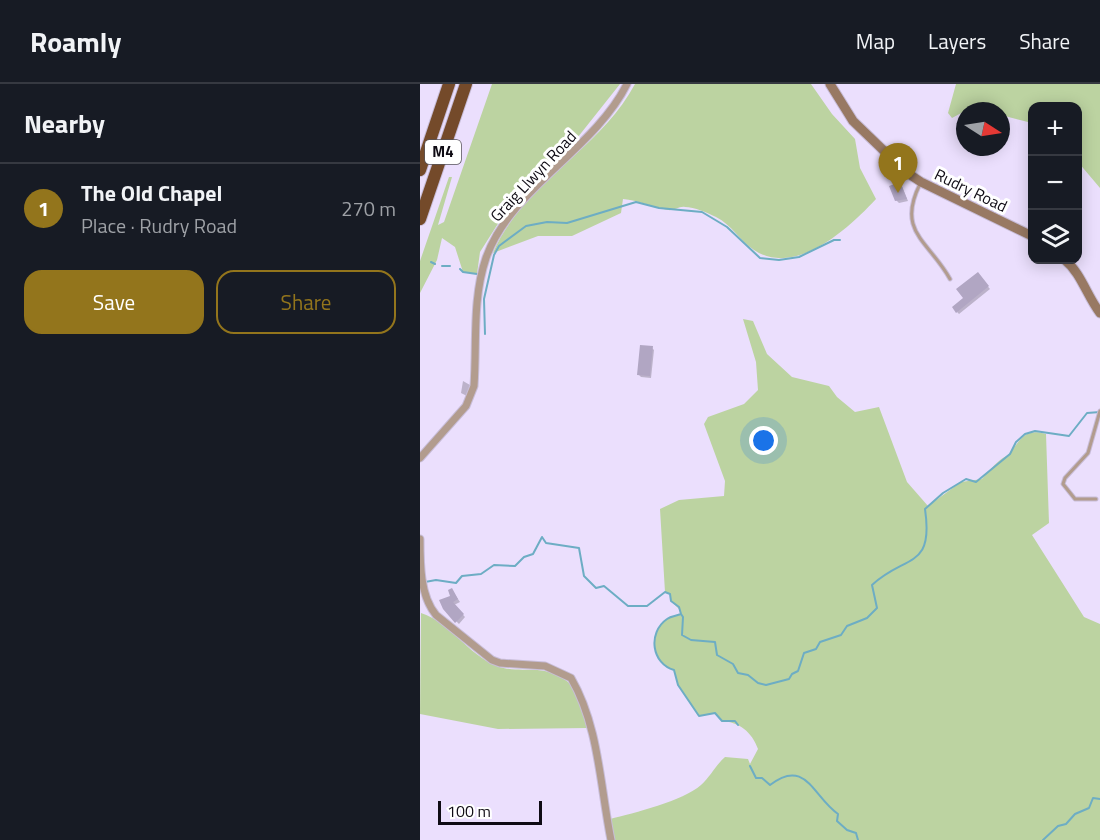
<!DOCTYPE html>
<meta charset="utf-8">
<style>
:root{--surface:#171b24;--page:#20242c;--text:#f1f3f6;--muted:#9ea1a6;--line:#363941;--accent:#93751c}
body{margin:0;font-family:"Titillium Web",sans-serif;background:var(--page);color:var(--text)}
.controls{position:absolute;right:18px;top:18px;display:grid;overflow:hidden;border-radius:12px;box-shadow:0 3px 15px #0003}
.controls button{width:54px;height:54px;display:grid;place-items:center;padding:0;border:0;border-bottom:2px solid var(--line);background:var(--surface);color:var(--text);font:30px sans-serif}
.compass{position:absolute;left:536px;top:18px;width:54px;height:54px;border-radius:50%;background:var(--surface);box-shadow:0 3px 15px #0003;rotate:102deg}
.scale{position:absolute;left:18px;bottom:15px;width:104px;box-sizing:border-box;padding-left:6px;border:3px solid #0f0b14;border-top:0;font-size:16px;line-height:21px;white-space:nowrap;color:#0f0b14;-webkit-text-stroke:4px #fff;paint-order:stroke}
.you{position:absolute;left:344px;top:357px;width:21px;height:21px;margin:-15px;border:4px solid #fff;border-radius:50%;background:#1a73e8;box-shadow:0 0 0 9px #1a73e833}
.badge{display:grid;place-items:center;width:39px;height:39px;border-radius:50%;background:var(--accent);color:#fff;font-size:20px;font-weight:700}
.pin{position:absolute;translate:-50% -50px;filter:drop-shadow(0 2px 3px #0008)}
.pin::after{content:'';position:absolute;top:32px;width:21px;height:18px;background:inherit;clip-path:polygon(0 0,100% 0,50% 100%)}
.list{margin:0;padding:0;list-style:none}
h2{display:flex;justify-content:space-between;align-items:center;height:78px;margin:0;padding:0 24px;font-size:26px}
h2 small{font-size:20px;font-weight:400;color:var(--muted)}
.list li{display:grid;grid-template-columns:39px 1fr auto;gap:18px;align-items:center;box-sizing:border-box;height:90px;padding:0 24px;border-top:2px solid var(--line)}
.list b{display:block;font-size:22px;white-space:nowrap}
.list p{margin:0;font-size:20px;white-space:nowrap;color:var(--muted)}
.list em{font-size:20px;font-style:normal;color:var(--muted)}
.actions{display:flex;gap:12px;padding:18px 24px}
.actions a{flex:1;padding:14px 0;border:2px solid var(--accent);border-radius:18px;text-align:center;font-size:21px;color:var(--accent)}
.actions .main{background:var(--accent);color:#fff}
.icon{flex:none;width:33px;height:33px;fill:none;stroke:currentColor;stroke-width:2;stroke-linecap:round;stroke-linejoin:round}
.map{position:relative;flex:none;width:680px;height:756px;overflow:hidden}
header{display:flex;align-items:center;gap:36px;box-sizing:border-box;height:84px;padding:0 30px;background:var(--surface);border-bottom:2px solid var(--line)}
header strong{font-size:28px}
nav{display:flex;gap:33px;margin-inline-start:auto;font-size:21px}
main{display:flex}
aside{flex:1;background:var(--surface)}
.map>svg:first-child{display:block}
.green{fill:#bcd3a1}
.shadow{fill:#0003}
.lines{fill:none;stroke-linecap:round;stroke-linejoin:round}
.stream{stroke:#6dadc4;stroke-width:2}
.building{fill:#b1a6c3}
.lane-casing{stroke:#c8bdd8;stroke-width:5}
.street-casing{stroke:#c8bdd8;stroke-width:9}
.secondary-casing{stroke:#c8bdd8;stroke-width:11}
.highway-casing{stroke:#c8bdd8;stroke-width:14}
.lane{stroke:#b29c8e;stroke-width:3}
.street{stroke:#b29c8e;stroke-width:7}
.secondary{stroke:#987963;stroke-width:9}
.highway{stroke:#744a2a;stroke-width:12}
.labels{text-anchor:middle;stroke-width:6;stroke-linejoin:round;paint-order:stroke}
.shield{fill:#fff;stroke:#57545a;stroke-width:1.5}
.shield-label{font-size:15px;font-weight:bold;fill:#0f0b14}
.street-label{font-size:16px;fill:#0f0b14;stroke:#fff}
</style>
<header>
<strong>Roamly</strong>
<nav><a>Map</a><a>Layers</a><a>Share</a></nav>
</header>
<main>
<aside>
<h2>Nearby<small></small></h2>
<ul class="list">
<li><span class="badge">1</span><div><b>The Old Chapel</b><p>Place · Rudry Road</p></div><em>270 m</em></li>
</ul>
<div class="actions"><a class="main">Save</a><a>Share</a></div>
</aside>
<div class="map">
<svg width="680" height="756" viewBox="0 0 680 756">
<rect width="100%" height="100%" fill="#ebdffd"/>
<!-- green -->
<path class="green" d="M72,0H200L154,58L102,102L60,168L57,190L43,188L35,163L22,154L17,176L0,209V177L29,93H32L18,141L24,138Z
M215,0H391L412,30L435,55L440,84L456,115C430,143 376,194 334,166C319,156 312,141 296,133C288,129 274,123 265,123C259,122 254,127 248,126C232,123 218,116 203,115L201,129L152,152H118L73,169C102,100 180,66 215,0Z
M536,0H680V104L658,78V22H612V32L608,38L581,31V27H545L532,34L528,29Z
M323,235L333,237L347,270L372,293L409,302L417,313L435,328L459,323L487,398L508,422L541,398L562,395C567,389 573,382 579,377C583,373 588,372 591,368C601,354 606,344 626,350L629,439L612,451L664,533L680,540V756H194L190,735C214,729 263,717 281,701C290,693 296,681 305,673L328,675L330,680L338,665C332,648 319,638 302,637L295,629L279,632L258,601L254,586C232,580 227,549 247,535C250,533 256,532 260,530L261,527L251,517L250,510L245,508L240,425L259,416L304,412L305,397L284,340L288,333L324,320L338,306L336,278Z
M1,529C30,538 48,571 77,582C100,591 123,578 148,598C158,607 165,631 168,644L78,645L0,630Z"/>
<!-- shadow -->
<path class="shadow" d="M480,100L482,102L488,117L479,119L476,116Z
M557,190L570,205L539,230L537,228Z
M232,264L234,266L231,294L221,293L219,291Z
M43,297L50,301L47,312L41,309Z
M32,506L40,518L34,521L45,533L39,540L24,525L32,513Z"/>
<g class="lines">
<!-- stream -->
<path class="stream" d="M11,178L15,180
M22,182H30
M40,185L43,188L57,190
M65,250L64,215L74,171L79,162L106,142L127,138L147,139L216,118L239,124L282,128L307,143L340,174L359,176L379,173L414,156H420
M5,498L16,496L36,499L42,492L61,490L74,481L95,482L104,473L113,470L122,453L126,459L159,464L164,492L176,504L184,502L208,522H227L245,508L250,510L251,517L259,523L261,530C256,532 251,532 247,535C227,549 232,580 254,586L258,601L279,632L295,629L302,637H315L318,641
M261,530L263,533L262,551L271,556L295,558L297,571L313,580L318,589L328,591L338,599L346,601L369,595L372,590L378,587L384,569L396,565L400,558L421,551L427,542L447,534L457,524L452,501C485,470 514,486 505,425L523,409L546,395L556,398L590,370L596,358L605,350L615,347L649,352L667,329L680,328
M330,682L336,694H342L350,701C386,673 393,713 418,730L417,737L427,746L436,749L438,756
M623,756L638,742L646,740L655,730L669,724L673,714L680,715"/>
</g>
<!-- building -->
<path class="building" d="M480,98L487,115L475,117L469,102Z
M558,188L569,202L536,229L532,223L543,214L536,205Z
M220,261L233,262L230,292L217,291Z
M32,504L38,515L33,518L44,530L35,539L23,525L19,516L30,512L28,506Z"/>
<g class="lines">
<defs>
<path id="lane" d="M500,100C476,148 509,157 530,195
M676,415H655L643,400L645,394L668,369L680,327"/>
<path id="street" d="M0,374L46,322L54,302C57,259 52,215 66,174C90,105 174,66 207,0
M0,455C0,480 0,512 16,531L72,576L80,579L125,582L151,594C179,642 180,702 191,756"/>
<path id="secondary" d="M410,0L433,37L486,88L501,98L612,152
M645,176C661,189 667,212 680,229"/>
<path id="highway" d="M0,86L29,0
M0,135L46,0"/>
</defs>
<!-- lane casing -->
<use href="#lane" class="lane-casing"/>
<!-- street casing -->
<use href="#street" class="street-casing"/>
<!-- secondary casing -->
<use href="#secondary" class="secondary-casing"/>
<!-- highway casing -->
<use href="#highway" class="highway-casing"/>
<!-- lane -->
<use href="#lane" class="lane"/>
<!-- street -->
<use href="#street" class="street"/>
<!-- secondary -->
<use href="#secondary" class="secondary"/>
<!-- highway -->
<use href="#highway" class="highway"/>
</g>
<g class="labels">
<!-- shield labels -->
<rect class="shield" x="5" y="56" width="36" height="24" rx="4.5"/>
<g class="shield-label">
<text x="23" y="73">M4</text>
</g>
<!-- street labels -->
<g class="street-label">
<text transform="translate(113 92) rotate(-47)" y="6">Graig Llwyn Road</text>
<text transform="translate(551 106) rotate(26)" y="6">Rudry Road</text>
</g>
</g>
</svg>
<div class="controls">
<button>+</button>
<button>−</button>
<button><svg class="icon" aria-label="layers" viewBox="0 0 24 24"><path d="M12 4l9 5-9 5-9-5zM3 14l9 5 9-5"/></svg></button>
</div>
<svg class="compass" viewBox="-18 -18 36 36"><path d="M0-13l5 13h-10z" fill="#e53935"/><path d="M0 13l5-13h-10z" fill="#9ea1a6"/></svg>
<div class="scale">100 m</div>
<div class="you"></div>
<div class="pin badge" style="left:478px;top:109px">1</div>
</div>
</main>
